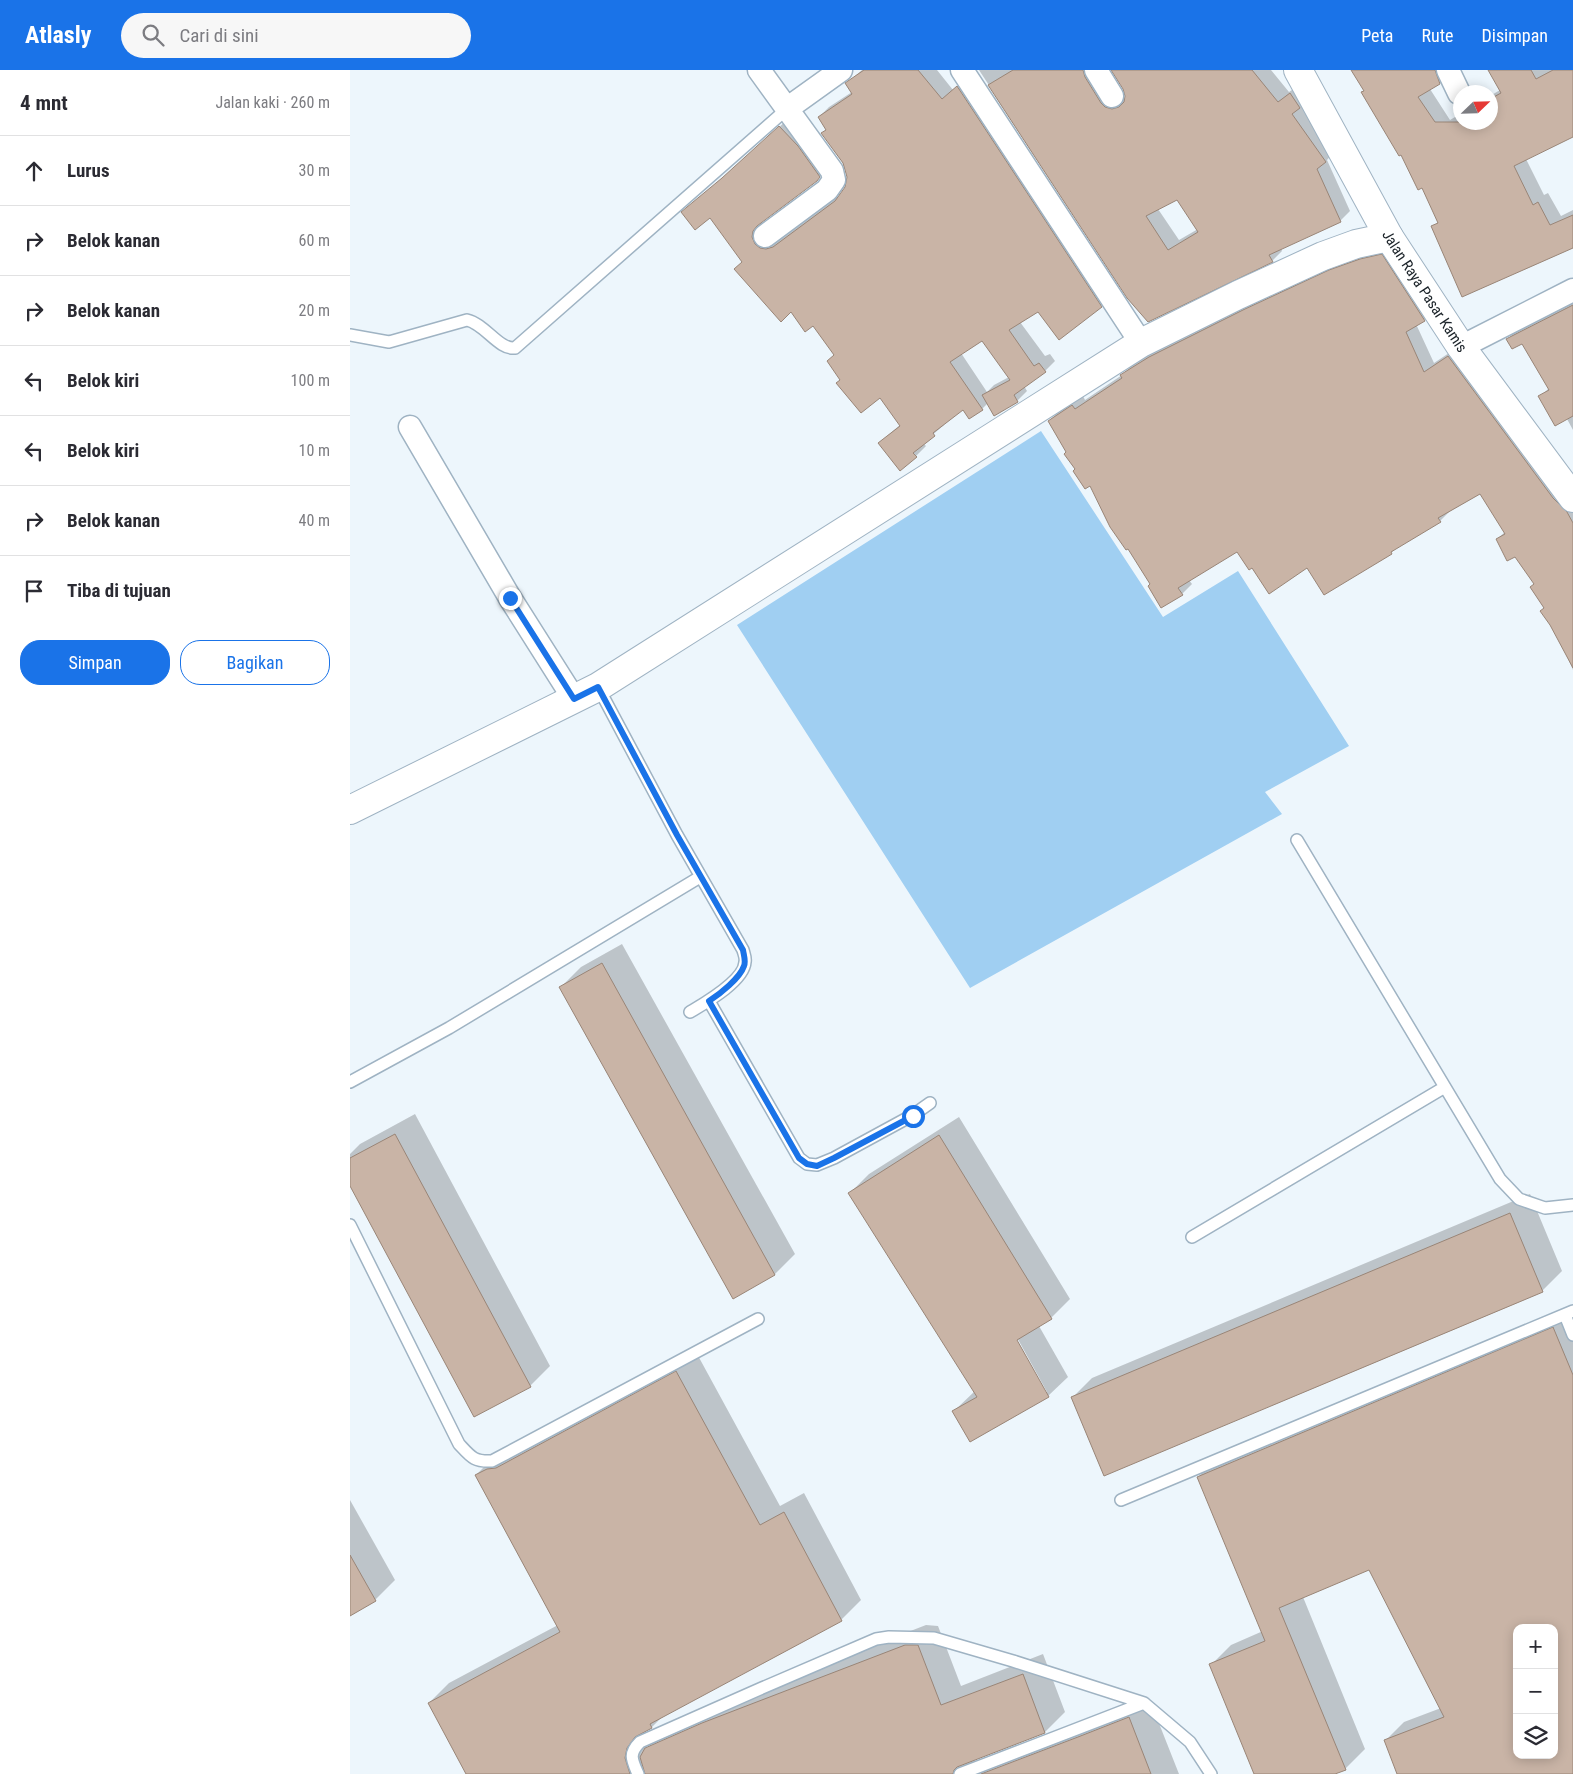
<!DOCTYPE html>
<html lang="id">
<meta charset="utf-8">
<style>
:root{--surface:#fff;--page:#f7f7f7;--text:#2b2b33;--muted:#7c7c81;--line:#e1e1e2;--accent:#1a73e8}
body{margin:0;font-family:"Roboto Condensed",sans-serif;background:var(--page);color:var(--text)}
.controls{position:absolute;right:15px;bottom:15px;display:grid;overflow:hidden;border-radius:10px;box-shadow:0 2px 12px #0003}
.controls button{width:45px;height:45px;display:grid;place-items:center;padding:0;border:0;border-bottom:1px solid var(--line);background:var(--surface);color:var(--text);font:25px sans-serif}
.compass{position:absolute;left:1103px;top:15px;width:45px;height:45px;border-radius:50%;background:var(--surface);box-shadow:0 2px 12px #0003;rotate:67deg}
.stop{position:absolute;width:15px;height:15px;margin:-11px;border:4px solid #1a73e8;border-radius:50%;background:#fff}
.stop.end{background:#1a73e8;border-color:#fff;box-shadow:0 1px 5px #0008}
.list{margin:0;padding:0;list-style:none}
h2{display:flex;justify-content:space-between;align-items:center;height:65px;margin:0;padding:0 20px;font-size:21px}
h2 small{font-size:16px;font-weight:400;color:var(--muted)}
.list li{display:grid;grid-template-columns:32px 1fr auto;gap:15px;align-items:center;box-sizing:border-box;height:70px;padding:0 20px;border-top:1px solid var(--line)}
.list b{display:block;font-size:19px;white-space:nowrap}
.list em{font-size:16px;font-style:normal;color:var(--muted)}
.actions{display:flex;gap:10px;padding:15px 20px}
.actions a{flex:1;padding:11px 0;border:1px solid var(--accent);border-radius:20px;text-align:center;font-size:18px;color:var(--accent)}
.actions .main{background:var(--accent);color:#fff}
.icon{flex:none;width:28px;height:28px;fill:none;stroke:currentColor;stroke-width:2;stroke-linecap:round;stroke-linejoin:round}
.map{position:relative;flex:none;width:1223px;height:1704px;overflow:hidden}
header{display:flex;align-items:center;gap:30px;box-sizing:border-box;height:70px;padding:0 25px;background:var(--accent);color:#fff}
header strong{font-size:24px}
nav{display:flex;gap:28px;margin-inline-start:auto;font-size:18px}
.search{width:350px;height:45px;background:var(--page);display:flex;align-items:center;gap:12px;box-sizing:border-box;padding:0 18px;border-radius:28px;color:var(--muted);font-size:19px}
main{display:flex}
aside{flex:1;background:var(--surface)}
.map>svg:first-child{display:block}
.green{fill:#a0cff2}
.shadow{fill:#0003;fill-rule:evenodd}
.building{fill:#c9b4a6;stroke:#998577;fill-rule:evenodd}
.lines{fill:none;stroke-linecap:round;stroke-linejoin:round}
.lane-casing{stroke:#9fb3c3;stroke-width:14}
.street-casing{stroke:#9fb3c3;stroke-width:25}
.secondary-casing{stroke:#9fb3c3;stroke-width:30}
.lane{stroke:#fff;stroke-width:11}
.street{stroke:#fff;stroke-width:22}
.secondary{stroke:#fff;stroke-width:28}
.route{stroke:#1a73e8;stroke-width:6}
.labels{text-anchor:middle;stroke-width:4;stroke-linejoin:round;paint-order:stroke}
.street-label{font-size:15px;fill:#1a2228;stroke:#fff}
</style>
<header>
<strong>Atlasly</strong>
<div class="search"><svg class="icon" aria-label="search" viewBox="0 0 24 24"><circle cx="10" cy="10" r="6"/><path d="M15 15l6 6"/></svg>Cari di sini</div>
<nav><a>Peta</a><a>Rute</a><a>Disimpan</a></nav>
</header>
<main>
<aside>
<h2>4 mnt<small>Jalan kaki · 260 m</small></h2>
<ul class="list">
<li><svg class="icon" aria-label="ahead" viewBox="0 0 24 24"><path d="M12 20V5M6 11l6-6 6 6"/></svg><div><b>Lurus</b></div><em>30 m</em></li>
<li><svg class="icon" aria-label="right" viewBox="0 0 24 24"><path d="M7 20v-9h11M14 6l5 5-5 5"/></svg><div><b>Belok kanan</b></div><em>60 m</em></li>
<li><svg class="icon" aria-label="right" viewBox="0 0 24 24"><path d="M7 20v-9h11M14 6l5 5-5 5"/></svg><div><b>Belok kanan</b></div><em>20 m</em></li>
<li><svg class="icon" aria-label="left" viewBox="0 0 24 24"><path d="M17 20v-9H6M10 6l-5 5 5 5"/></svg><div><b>Belok kiri</b></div><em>100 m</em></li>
<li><svg class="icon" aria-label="left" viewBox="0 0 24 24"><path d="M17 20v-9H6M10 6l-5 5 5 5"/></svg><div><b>Belok kiri</b></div><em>10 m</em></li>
<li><svg class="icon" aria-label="right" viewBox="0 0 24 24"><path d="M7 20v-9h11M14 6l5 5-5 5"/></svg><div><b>Belok kanan</b></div><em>40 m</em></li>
<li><svg class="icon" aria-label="arrive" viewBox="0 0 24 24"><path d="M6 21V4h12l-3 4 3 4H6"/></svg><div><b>Tiba di tujuan</b></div></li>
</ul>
<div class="actions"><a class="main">Simpan</a><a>Bagikan</a></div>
</aside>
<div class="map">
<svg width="1223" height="1704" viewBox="0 0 1223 1704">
<rect width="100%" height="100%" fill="#edf6fc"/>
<!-- green -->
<path class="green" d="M691,361L813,547L888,501L999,676L915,722L932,744L620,918L387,555Z"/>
<!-- shadow -->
<path class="shadow" d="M512,0H587L603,20L618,7L761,226L751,236L688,240L670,252L695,286L700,284L705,291L695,301L674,316L677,321L667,331L638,333L632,339H613L593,354L594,355L573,373L576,376L566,386L529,373L551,354L530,326L492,309L485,285L463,255L442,240L393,192L360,146L332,142L384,99L440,47L477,99L467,110L413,150L412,157L427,169L434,167L490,125L496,118L498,108L496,97L473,64L477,59L469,47L479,37L502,22L496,14ZM632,269L659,307L644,315L637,322L611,283Z
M629,0H747L766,28L773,30L776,29L775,19L763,0H921L939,22L951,14L985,81L977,90L1000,141L990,151L931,178L932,181L922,191L778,227ZM828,129L848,159L829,170L808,139Z
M1003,0H1099L1100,3L1089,13L1080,19L1100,50L1110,44V52H1140V26L1150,20L1147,0H1223V65L1176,89L1194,125L1198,123L1211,146L1223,140V177L1113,225L1083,157L1089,151L1073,116Z
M1042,175L1084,240L1074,250L1066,254L1084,293L1108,277L1223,429V600L1185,514L1165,485L1147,469L1155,462L1131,423L1100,441L1090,451L1046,478L1041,483L958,496L902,497L887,480L839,510L842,514L832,524L802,513L740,414L727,399L699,351L709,341L733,326L735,330L772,305L782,295L810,277L990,191Z
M1223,231V360L1217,349L1190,327L1199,318L1172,273L1158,269L1168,258Z
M272,874L445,1184L425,1204L383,1227L211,917L231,897Z
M65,1044L200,1296L180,1316L0,1113V1084L10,1074Z
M609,1047L720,1229L701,1248L689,1256L718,1307L698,1326L604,1341L625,1321L500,1123L519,1104ZM665,1264L697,1322H695L663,1266Z
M1180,1124L1212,1201L1192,1221L722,1328L742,1308Z
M1223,1238V1704H1049L1036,1670L1054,1652L1091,1638L1020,1499L953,1527L1015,1679L995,1699L982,1704H905L861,1595L881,1575L913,1561L848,1407L868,1387ZM1167,1558H1204V1685H1167Z
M346,1282L430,1436L454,1423L511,1530L491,1550L315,1644L302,1657L295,1660V1673L297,1677L316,1658L374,1633L576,1555L588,1556L611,1616L693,1584L715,1642L695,1662L623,1690L634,1692L799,1628L829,1704H117L79,1633L99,1613L208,1555L126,1405L146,1385Z
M0,1430L45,1510L25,1530L0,1544Z"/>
<!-- building -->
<path class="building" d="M514,0H568L592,29L607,16L752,237L709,270L688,242L659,260L684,296L689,293L696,302L664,325L668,332L644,346L632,325L660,310L632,271L600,292L633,340L619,349L613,340L583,363L585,366L563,383L567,387L550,401L528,373L550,356L530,328L511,343L486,313L490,310L477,291L484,285L463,256L455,262L441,242L431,252L384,199L392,192L360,148L345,160L331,142L372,108L429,56L448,76L470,107L467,111L407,156L403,161L402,167L405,174L410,178L416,179L423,177L485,131L495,117L497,107L493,93L471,63L476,60L468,47L502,24L495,13Z
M663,0H733L735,7L751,33L755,37L762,39L769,37L774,32L775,26L773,19L761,0H902L928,32L940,23L950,38L942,44L976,92L967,99L991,152L919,185L923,192L798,252L777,228L638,15ZM827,130L848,162L818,180L796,146Z
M1001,0H1085L1090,14L1068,27L1085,52H1140V29L1151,23L1138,0H1181L1186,9L1203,0H1223V67L1164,96L1183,135L1188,132L1200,155L1223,145V178L1112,227L1081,156L1088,153L1072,118L1068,120L1051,85L1049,86L1011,22L1014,21Z
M1032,184L1075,251L1056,262L1074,302L1098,286L1203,428L1217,442L1223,453V598L1200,555L1190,541L1194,538L1180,517L1184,514L1165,487L1157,491L1146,469L1155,464L1130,424L1088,448L1091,452L1041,482L1042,484L974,525L957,498L919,524L902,498L899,500L887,482L828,518L833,525L811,538L798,516L800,514L778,479L776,480L760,457L740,416L735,419L723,401L725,399L714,384L716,382L698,351L722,335L725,339L772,308L770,305L799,287L895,239L979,200L1010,189Z
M1223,235V346L1205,356L1188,326L1199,320L1172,274L1162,279L1156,269Z
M252,893L425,1205L383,1229L209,917Z
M45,1064L181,1317L124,1347L0,1116V1088Z
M589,1065L702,1249L667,1270L699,1327L620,1372L602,1341L627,1327L498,1123Z
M1160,1143L1193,1222L754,1406L721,1327Z
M1203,1257L1223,1305V1704H1047L1034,1670L1094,1647L1019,1500L929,1538L996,1700L985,1704H904L859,1594L915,1571L847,1407ZM1167,1558H1204V1685H1167Z
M326,1301L410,1455L434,1442L492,1551L300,1654L302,1658L285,1667L277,1678L275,1688L280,1704H116L78,1633L210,1562L125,1405L137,1399L146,1398Z
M0,1485L26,1531L0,1546Z
M555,1575H568L591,1635L673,1604L695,1663L607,1697L604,1700L603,1704H295L290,1687L295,1678L352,1653Z
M779,1647L801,1704H631L728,1667Z"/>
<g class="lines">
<defs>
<path id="lane" d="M0,265L39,272L117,250C135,254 149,280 165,278L438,38
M248,617L327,765L393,880C394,884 396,888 395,892C394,911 355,933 340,942
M947,770L1150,1109L1169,1129L1195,1138L1223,1135
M359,931L449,1088L457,1094L467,1095L484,1088L563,1045L580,1033
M0,1012L99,958L350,807
M0,1155L109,1374C121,1387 124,1392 142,1391L408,1249
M842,1167L1095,1017
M1215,1245L1223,1265
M771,1430L1223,1241
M288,1704C282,1690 278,1684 290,1672L412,1618L526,1569L539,1567L584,1568L663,1591L794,1633L840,1672L861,1704
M610,1704L794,1633"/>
<path id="street" d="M409,0L482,101L484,110L477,120L415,166
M612,0L791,273
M746,0L762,26
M1098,0L1109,23
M438,38L491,0
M1111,277L1223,220
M60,357L160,528L224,629"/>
<g id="secondary">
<path id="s1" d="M948,0L1039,167L1111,277L1223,428"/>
<path d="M0,740L248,617L791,273L888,225L973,186L1006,174L1039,167"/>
</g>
</defs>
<!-- lane casing -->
<use href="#lane" class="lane-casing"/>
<!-- street casing -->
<use href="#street" class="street-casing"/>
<!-- secondary casing -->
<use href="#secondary" class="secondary-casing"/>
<!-- lane -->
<use href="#lane" class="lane"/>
<!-- street -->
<use href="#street" class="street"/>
<!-- secondary -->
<use href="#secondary" class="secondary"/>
</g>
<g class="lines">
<!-- route -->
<path class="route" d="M160,528L224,629L248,617L327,765L393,880C394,886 396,891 394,896C390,908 370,924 359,931L449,1088L457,1094L467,1096L484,1088L563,1046"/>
</g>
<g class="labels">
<!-- street labels -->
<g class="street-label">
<text dy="5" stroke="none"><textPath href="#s1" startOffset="255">Jalan Raya Pasar Kamis</textPath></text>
</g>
</g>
</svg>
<div class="controls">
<button>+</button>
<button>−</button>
<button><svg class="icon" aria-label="layers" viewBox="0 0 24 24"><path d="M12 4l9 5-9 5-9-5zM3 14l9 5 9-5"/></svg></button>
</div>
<svg class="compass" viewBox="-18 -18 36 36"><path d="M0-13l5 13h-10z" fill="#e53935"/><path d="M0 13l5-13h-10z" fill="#7c7c81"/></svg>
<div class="stop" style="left:563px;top:1046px"></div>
<div class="stop end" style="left:160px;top:528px"></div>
</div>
</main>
